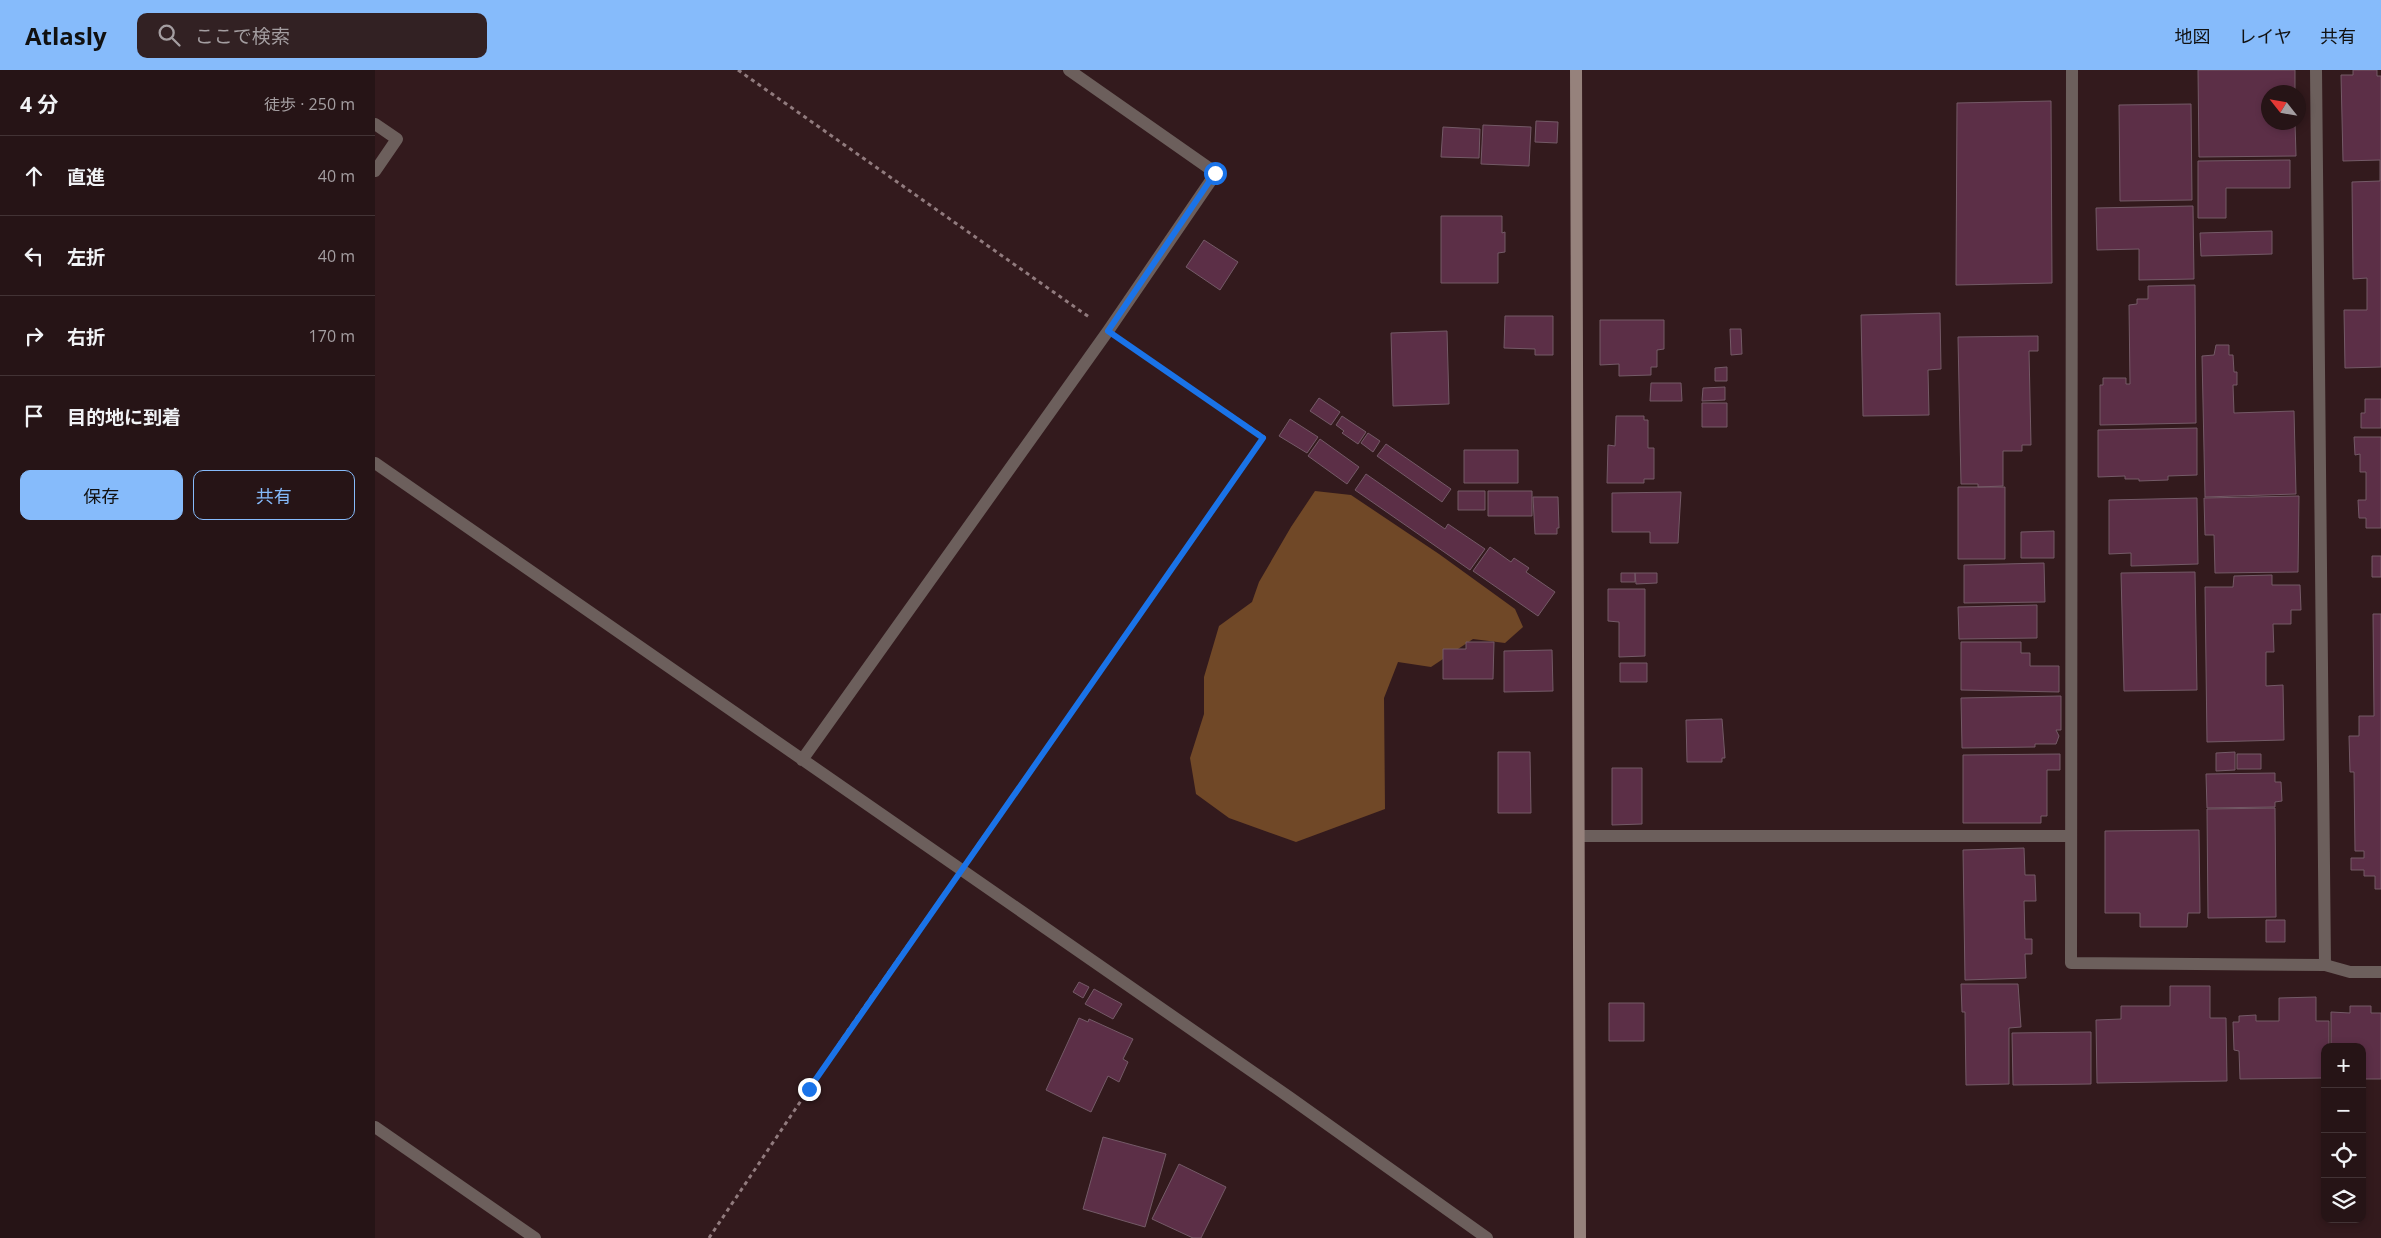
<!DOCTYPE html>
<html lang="ja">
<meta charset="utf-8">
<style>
:root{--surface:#261416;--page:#322123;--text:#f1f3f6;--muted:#a49ea1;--line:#423335;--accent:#86bbfb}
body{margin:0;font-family:"Open Sans","Noto Sans JP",sans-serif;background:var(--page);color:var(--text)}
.controls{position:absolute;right:15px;bottom:15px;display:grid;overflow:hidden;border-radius:10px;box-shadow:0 2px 8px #0003}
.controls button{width:45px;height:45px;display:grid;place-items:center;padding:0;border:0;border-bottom:1px solid var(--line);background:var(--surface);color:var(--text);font:25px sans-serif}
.compass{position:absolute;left:1886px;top:15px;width:45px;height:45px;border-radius:50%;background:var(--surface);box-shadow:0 2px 8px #0003;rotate:301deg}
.stop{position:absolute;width:15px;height:15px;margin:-11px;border:4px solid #1a73e8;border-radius:50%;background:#fff}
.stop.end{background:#1a73e8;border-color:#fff;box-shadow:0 1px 5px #0008}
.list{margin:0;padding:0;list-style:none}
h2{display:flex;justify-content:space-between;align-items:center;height:65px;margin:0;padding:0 20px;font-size:21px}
h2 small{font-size:16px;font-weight:400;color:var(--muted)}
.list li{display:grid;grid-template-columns:32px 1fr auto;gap:15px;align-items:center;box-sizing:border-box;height:80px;padding:0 20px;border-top:1px solid var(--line)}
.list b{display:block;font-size:19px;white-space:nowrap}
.list em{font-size:16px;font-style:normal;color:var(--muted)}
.actions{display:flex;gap:10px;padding:15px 20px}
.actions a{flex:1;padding:11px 0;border:1px solid var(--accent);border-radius:10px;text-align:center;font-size:18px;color:var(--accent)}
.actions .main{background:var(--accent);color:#111}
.icon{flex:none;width:28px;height:28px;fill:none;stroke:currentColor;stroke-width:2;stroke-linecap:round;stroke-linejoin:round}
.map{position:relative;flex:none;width:2006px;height:1168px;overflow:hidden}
header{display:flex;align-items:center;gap:30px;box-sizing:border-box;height:70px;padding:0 25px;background:var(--accent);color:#111}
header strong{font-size:24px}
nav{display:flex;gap:28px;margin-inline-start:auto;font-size:18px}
.search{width:350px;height:45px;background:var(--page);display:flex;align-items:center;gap:12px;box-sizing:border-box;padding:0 18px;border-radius:10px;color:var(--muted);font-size:19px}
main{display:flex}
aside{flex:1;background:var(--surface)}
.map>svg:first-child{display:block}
.forest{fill:#704827}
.building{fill:#5c2f47;stroke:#745a67}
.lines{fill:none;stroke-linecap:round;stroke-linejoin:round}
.path{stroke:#917b7e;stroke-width:3;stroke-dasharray:4 4;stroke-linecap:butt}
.street{stroke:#6c5f5c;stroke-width:12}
.secondary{stroke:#96827c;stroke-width:12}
.route{stroke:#1a73e8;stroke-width:6}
</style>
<header>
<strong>Atlasly</strong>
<div class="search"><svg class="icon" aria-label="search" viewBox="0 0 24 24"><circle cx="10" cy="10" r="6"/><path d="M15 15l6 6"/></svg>ここで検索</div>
<nav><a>地図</a><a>レイヤ</a><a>共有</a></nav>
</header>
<main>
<aside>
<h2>4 分<small>徒歩 · 250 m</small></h2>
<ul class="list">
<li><svg class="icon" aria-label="ahead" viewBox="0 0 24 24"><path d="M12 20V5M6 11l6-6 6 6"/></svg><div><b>直進</b></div><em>40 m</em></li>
<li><svg class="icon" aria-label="left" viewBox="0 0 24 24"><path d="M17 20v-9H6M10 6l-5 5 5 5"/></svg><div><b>左折</b></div><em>40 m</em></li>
<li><svg class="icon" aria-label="right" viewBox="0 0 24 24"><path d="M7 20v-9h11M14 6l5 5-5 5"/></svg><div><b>右折</b></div><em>170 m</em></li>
<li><svg class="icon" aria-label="arrive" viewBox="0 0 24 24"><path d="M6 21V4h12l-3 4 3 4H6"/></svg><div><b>目的地に到着</b></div></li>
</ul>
<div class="actions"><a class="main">保存</a><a>共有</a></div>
</aside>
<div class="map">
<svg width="2006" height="1168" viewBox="0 0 2006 1168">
<rect width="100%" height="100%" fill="#331a1d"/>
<!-- forest -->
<path class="forest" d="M940,421L976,425L1064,484L1140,539L1148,557L1130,573L1098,569L1056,597L1023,592L1009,628L1010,739L921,772L854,748L821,724L815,688L829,644V607L844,556L877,532L884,512L916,457Z"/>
<!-- building -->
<path class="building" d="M1823,0H1920V22H1894V52H1920L1921,86L1824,87Z
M1978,0H2002V6H2006V297L1970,298L1969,240H1992V208L1978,209L1977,112L2005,111V90L1968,91L1966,5H1978Z
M1676,31L1677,213L1581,215L1582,33Z
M1816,34L1817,130L1745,131L1744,35Z
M1161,51L1183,52L1182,73L1160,72Z
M1108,55L1156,57L1154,96L1106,94Z
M1068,57L1105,59L1104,88L1066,87Z
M1915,90V118H1851V148H1823V91Z
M1818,136L1819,209L1764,210V179L1722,180L1721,138Z
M1066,146H1127V163L1130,162V182L1123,183V213H1066Z
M1897,161V184L1826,186L1825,163Z
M829,170L863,192L845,220L811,197Z
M1820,215L1821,353L1725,355V315H1728V308H1751V314H1755L1754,235L1762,234V229H1773V216Z
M1565,243L1566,299L1553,300L1554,345L1488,346L1486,245Z
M1130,246H1178V285H1160V279L1129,278Z
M1225,250H1289V279L1282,280V297H1276V305L1244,306V294L1225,295Z
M1355,259H1366L1367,284L1356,285Z
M1072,261L1074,334L1018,336L1016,263Z
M1663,266V281H1654L1656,375H1647V381H1628V416L1603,417V414H1586L1583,267Z
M1841,275H1854V285H1858L1859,302H1862V315H1858L1859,343L1919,341L1921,424L1830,427L1827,286L1839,285Z
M1352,297V311H1340V298Z
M1276,313H1306L1307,331H1275Z
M1350,317V330L1327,331L1328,318Z
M944,328L965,342L956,355L935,341Z
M1990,329H2006V358H1986V343H1990Z
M1327,333H1352V357H1327Z
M967,346L991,362L983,374L967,363L969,361L961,355Z
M1241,346H1269V350H1273V378H1279V409H1269V413H1232L1233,375L1240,376Z
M915,349L943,367L932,383L904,366Z
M1822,358V405L1793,406V410L1764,411V409H1750V406L1723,407V360Z
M993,363L1005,371L998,382L986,373Z
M1979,367H2006V458H1991V448H1984L1983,430H1991V402H1985V384L1980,385Z
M945,369L984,397L972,414L933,386Z
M1011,374L1076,419L1067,432L1002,386Z
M1089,380H1143V413H1089Z
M991,404L1070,459L1073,454L1110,479L1095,500L980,420Z
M1583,417H1630V489H1583Z
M1083,421H1110V440H1083Z
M1113,421H1157V446H1113Z
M1306,422L1303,473H1275V462H1237V423Z
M1924,426L1923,502L1840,503L1839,465H1830L1829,428Z
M1158,427H1183L1184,458H1182V464H1160Z
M1822,428L1823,494L1756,496V483L1734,484V430Z
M1679,461V488H1646V462Z
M1115,477L1136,492L1139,488L1154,498L1151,502L1180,522L1163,546L1098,501Z
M1997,486H2006V507H1997Z
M1669,493L1670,532L1589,533V495Z
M1820,502L1822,620L1749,621L1746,503Z
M1246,503H1260V512H1246Z
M1260,503H1282V513L1261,514Z
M1897,505V515H1925L1926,540H1916V554H1898L1899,582H1891V616L1908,615L1909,670L1832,672L1830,517H1858L1859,506Z
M1233,519H1270V586L1244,587V552L1233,551Z
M1662,535V568L1584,569L1583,537Z
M1998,544H2006V819H2000V806H1989V800H1976V788H1989V781H1980L1979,702H1975L1974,666H1984V646H1999Z
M1091,572H1119L1118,609H1068V579H1091Z
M1586,572H1646V583H1655V596H1684V622L1586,620Z
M1177,580L1178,621L1129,622V581Z
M1245,593H1272V612H1245Z
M1686,626V660H1681L1684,666L1681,674H1660V677L1587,678L1586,628Z
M1347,649L1350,688H1347V692H1312L1311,650Z
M1123,682H1155L1156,743H1123Z
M1860,682V700L1841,701V683Z
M1685,684V700H1672V746H1666V753H1588V685Z
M1862,684H1886V699H1862Z
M1237,698H1267V754L1237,755Z
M1900,703V712H1906L1907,731L1900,732V737L1832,738L1831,704Z
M1900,738L1901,847L1833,848L1832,739Z
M1824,760L1825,843H1813L1812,857H1765V843H1730V761Z
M1649,778L1650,805H1660L1661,831H1649L1650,869H1657V884H1650L1651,908L1590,910L1588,780Z
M1891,850H1910V872H1891Z
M704,912L714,917L708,928L698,922Z
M1586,914H1643L1646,957L1634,958V1014L1591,1015L1590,942H1587Z
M1795,916H1835V948H1851L1852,1011L1722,1013L1721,950L1746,949V936H1795Z
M719,919L747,934L738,949L710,934Z
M1941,927V951H1954V977H1950V1008L1865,1009L1864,981L1859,980L1858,952H1864V946L1881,945V951H1904V928Z
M1234,933H1269V971H1234Z
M1975,936H1996V943H2006V1009H1987V977H1956V942L1975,943Z
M704,948L713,952L714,949L758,969L748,989L753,992L744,1012L733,1006L716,1042L671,1020Z
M1716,962V1014L1638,1015L1637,963Z
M728,1067L791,1084L770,1157L708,1139Z
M804,1094L851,1117L826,1168H818L777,1149Z"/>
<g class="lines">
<!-- path -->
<path class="path" d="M363,0L714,247
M598,782L889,367L752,274
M334,1168L474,959L573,818"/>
<!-- street -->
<path class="street" d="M1697,0L1696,893L1950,895L1941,0
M0,54L22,69L0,101
M0,393L914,1027L1112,1168
M427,690L733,261L841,103L694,0
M1204,766H1696
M1950,895L1975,902H2006
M0,1057L160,1168"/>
<!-- secondary -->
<path class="secondary" d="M1201,0L1205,1168"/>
</g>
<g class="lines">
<!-- route -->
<path class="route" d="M434,1019L888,368L733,261L840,103"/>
</g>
</svg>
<div class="controls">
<button>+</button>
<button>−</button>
<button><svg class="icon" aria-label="locate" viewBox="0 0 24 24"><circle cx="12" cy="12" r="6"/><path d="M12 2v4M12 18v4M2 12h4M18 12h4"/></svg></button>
<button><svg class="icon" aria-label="layers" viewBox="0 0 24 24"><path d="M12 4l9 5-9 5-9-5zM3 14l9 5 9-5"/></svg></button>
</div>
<svg class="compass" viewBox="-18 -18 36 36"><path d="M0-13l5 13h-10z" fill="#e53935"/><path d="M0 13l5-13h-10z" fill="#a49ea1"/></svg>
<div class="stop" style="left:840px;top:103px"></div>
<div class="stop end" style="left:434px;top:1019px"></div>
</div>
</main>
